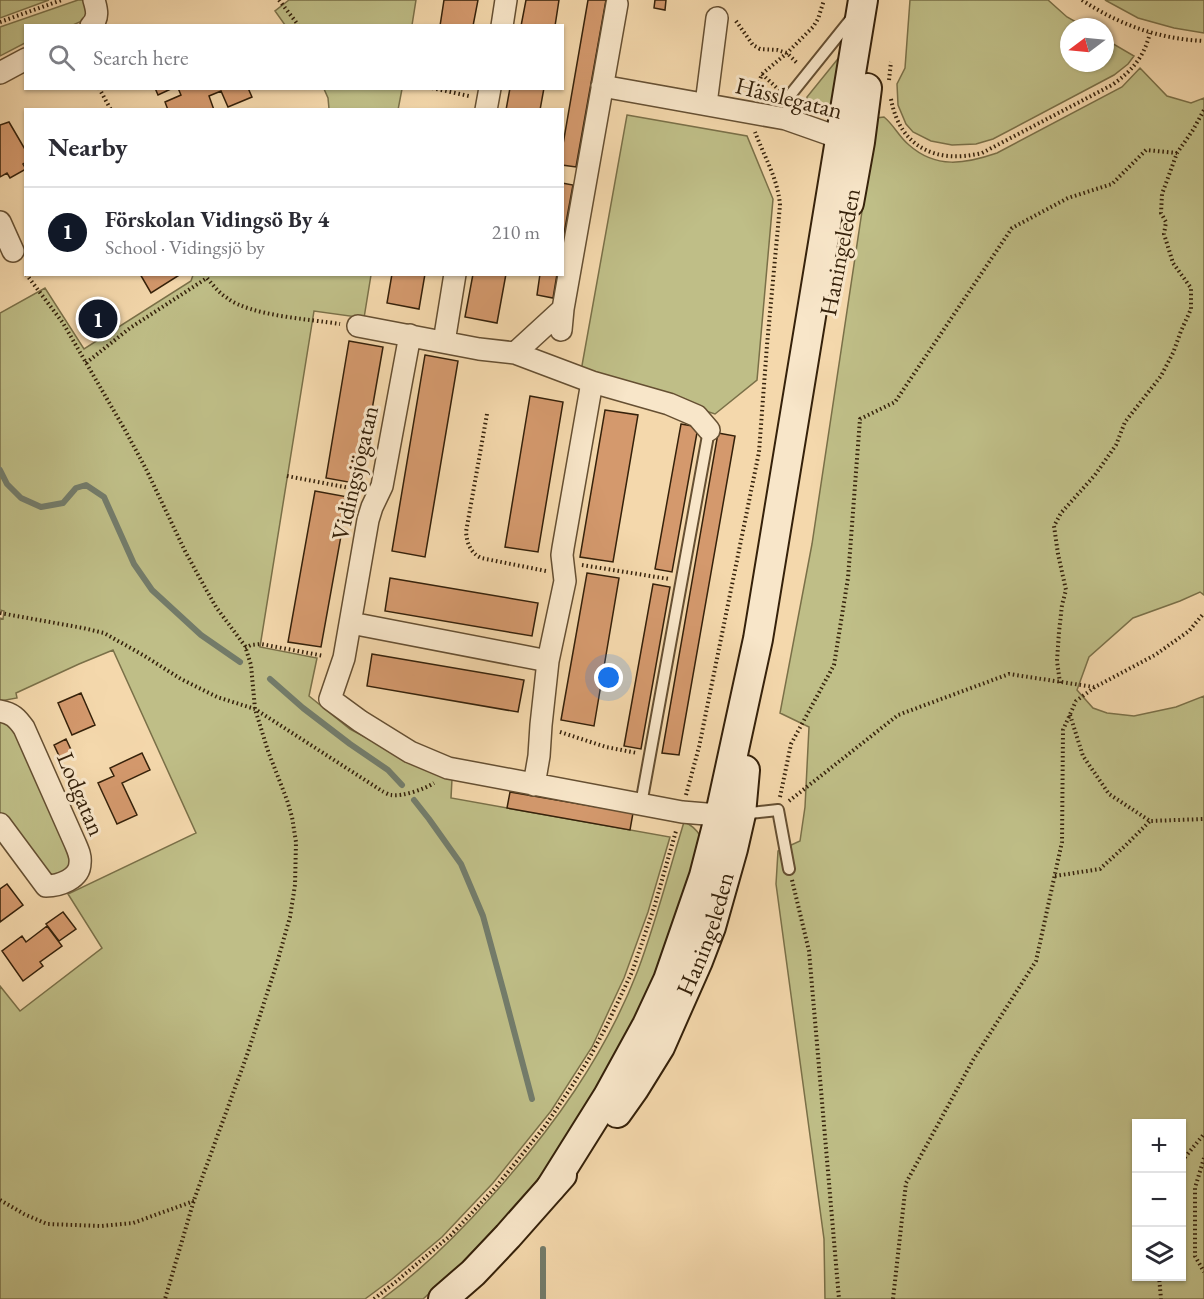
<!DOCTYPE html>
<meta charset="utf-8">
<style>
:root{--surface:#fff;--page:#f2f2f3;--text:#2b2b33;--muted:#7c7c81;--line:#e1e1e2;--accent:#111827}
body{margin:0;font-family:"EB Garamond",serif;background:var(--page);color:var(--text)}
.controls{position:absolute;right:18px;bottom:18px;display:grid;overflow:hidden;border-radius:0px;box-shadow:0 2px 4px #0004}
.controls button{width:54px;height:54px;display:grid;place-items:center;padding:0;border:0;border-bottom:2px solid var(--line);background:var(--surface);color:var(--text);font:30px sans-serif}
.compass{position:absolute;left:1060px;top:18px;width:54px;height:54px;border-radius:50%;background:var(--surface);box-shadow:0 2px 4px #0004;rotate:254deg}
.you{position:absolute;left:609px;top:678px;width:21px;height:21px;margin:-15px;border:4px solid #fff;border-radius:50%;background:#1a73e8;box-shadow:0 0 0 9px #1a73e833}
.badge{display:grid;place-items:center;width:39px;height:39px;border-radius:50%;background:var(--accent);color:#fff;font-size:20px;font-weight:700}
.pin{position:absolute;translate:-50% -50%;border:3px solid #fff;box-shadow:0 2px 6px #0006}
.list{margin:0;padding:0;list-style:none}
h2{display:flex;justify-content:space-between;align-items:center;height:78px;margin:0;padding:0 24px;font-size:26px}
h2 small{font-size:20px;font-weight:400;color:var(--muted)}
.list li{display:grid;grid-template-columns:39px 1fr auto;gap:18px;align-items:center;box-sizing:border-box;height:90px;padding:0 24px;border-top:2px solid var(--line)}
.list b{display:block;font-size:22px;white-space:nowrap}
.list p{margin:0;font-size:20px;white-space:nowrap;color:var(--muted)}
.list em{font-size:20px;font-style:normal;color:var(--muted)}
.icon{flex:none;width:33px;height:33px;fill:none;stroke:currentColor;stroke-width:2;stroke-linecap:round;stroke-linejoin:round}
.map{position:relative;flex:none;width:1204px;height:1299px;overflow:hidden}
.search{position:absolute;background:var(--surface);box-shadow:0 2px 4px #0004;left:24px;top:24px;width:540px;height:66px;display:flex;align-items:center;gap:15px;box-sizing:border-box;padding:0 21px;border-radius:0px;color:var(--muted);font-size:22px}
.panel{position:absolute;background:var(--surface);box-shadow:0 2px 4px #0004;left:24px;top:108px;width:540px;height:168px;border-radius:0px}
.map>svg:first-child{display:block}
.green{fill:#bfbe87;stroke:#7a7048;stroke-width:1.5;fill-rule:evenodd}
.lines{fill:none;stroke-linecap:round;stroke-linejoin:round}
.stream{stroke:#737c6b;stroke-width:6}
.building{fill:#d4996d;stroke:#35210a;stroke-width:1.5}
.lane-casing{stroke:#654f32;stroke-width:14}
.street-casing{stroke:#654f32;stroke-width:24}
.secondary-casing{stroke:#35210a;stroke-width:32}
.path{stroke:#35210a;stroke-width:4;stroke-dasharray:1.5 3;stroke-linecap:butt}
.lane{stroke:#f8e6c9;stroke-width:10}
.street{stroke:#f8e6c9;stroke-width:21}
.secondary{stroke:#f8e6c9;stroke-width:28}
.labels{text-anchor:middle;stroke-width:6;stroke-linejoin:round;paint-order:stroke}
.street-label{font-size:24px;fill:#35210a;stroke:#f8e6c9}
</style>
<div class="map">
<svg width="1204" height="1299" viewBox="0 0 1204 1299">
<rect width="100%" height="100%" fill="#f4d8ac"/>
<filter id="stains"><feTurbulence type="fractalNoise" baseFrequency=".00333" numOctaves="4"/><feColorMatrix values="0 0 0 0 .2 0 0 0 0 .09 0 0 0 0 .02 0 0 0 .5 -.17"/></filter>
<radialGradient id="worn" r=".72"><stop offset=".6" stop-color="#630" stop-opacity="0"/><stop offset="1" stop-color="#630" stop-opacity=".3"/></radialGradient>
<!-- green -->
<path class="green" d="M0,0H49L0,18Z
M78,0H85L87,14L82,21L73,25L26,26L25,43L0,56V27Z
M289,0H416L412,25H285L275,11Z
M910,0H1048L1067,17L1085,27H1069V63H1105V39L1134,56L1128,64L1114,75L993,139L976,144L952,145L931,141L913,132L906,124L898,105L897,84L905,68Z
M1105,0H1204V33L1174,28L1138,18Z
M841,55L835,106C826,113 816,116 807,106V97Z
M1140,68L1167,96L1191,103L1204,98V595L1200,592L1180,601L1133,618L1089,657L1077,690L1093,708L1107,713L1134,716L1176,707L1204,696V1299H825L824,1239L776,884L778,851L800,841L805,807L809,727L780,713L812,544L876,118L884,117C894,125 899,137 909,145C936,169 965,164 997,153L1122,87ZM1136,1124H1182V1276H1136Z
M324,89H402L398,110L329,109L328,98Z
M627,115L747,136L773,199L757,380L715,414L581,371Z
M193,275H371L364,318L314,311L260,647L317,658L309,696L350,729L431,772L452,779L451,798L670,837L648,912L624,978L592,1047L551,1111L493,1183L442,1237L392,1279L365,1299H0V986L20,1011L102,948L68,894L196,833L113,650L79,664L16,693L17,698L0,701V618L3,619L4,611L0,610V313L45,288L84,349L191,281Z
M0,722L6,723L17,731L35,770L71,861L67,870L52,876L44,874L0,813Z
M684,822C692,825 697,830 701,837L657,983L568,1141L519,1203L474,1253L423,1299H382C422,1270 458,1234 491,1197C552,1129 605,1056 638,970C656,922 669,871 684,822Z"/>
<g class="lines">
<!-- stream -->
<path class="stream" d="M0,470L7,484L21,498L41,507L63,503L76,488L86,485L104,497L134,564L152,590L201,635L240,662
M270,679L303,708L350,744L388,770L402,785
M414,800L429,819L461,864L483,916L504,993L532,1099
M543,1249V1299"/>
</g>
<!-- building -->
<path class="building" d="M444,0H478L473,26H440Z
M526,0H559L555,26H521Z
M588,0H606L576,167L562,165V150Z
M655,0H666L665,10L654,8Z
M155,88H173L158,95Z
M178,88H248L252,97L228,107L221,91L209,96L214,110H168L165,102L181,95Z
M510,88H544L540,110H506Z
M9,122L26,151V162L23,164L26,169L10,178L7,173L0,177V125Z
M562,183L573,185L562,244Z
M140,274H181L151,293Z
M392,274H425L419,309L387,303Z
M473,274H506L497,323L465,317Z
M540,274H557L553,298L537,295Z
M349,341L383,347L359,484L326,478Z
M425,355L458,361L425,557L392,551Z
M530,396L563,402L538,552L505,547Z
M605,410L638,415L613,562L580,557Z
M681,424L698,427L672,572L655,569Z
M718,433L735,436L679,755L662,753Z
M315,491L348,497L321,647L288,642Z
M587,573L619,578L594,726L561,720Z
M390,578L538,603L532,636L385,611Z
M653,584L670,587L641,749L624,746Z
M372,654L524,680L518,712L367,686Z
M81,693L95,725L72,735L58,703Z
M66,739L73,754L61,760L54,745Z
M142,753L150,770L122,783L137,815L117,824L98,783L114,776L110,768Z
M510,792L633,813L630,830L507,808Z
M7,884L23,905L0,922V889Z
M63,912L76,929L59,941L46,924Z
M47,926L62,946L40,962L43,966L23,981L2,951L22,936L26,942Z"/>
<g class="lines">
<defs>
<path id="lane" d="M786,119L791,94L852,18
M641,804L709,430
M741,814L778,810L789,869"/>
<path id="street" d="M91,26C99,18 97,10 94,0
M502,26L506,0
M0,73L26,59
M602,86L786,119L840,138L853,141
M706,104L717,18
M486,110L490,88
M0,222L13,251
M358,326L479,349L515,353L563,309
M561,330L563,309L617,4
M410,335L382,486L372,507L368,520L344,658L330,699L360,721L410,752L448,768L682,812L706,814H735
M444,342L455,274
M515,353L592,382L669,404L697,416L709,430
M351,623L548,661
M0,711C12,713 17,718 24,728L75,843C78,850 81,856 80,863C80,879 59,886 46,886L0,824
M534,785L539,756L541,725L548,661L565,581L562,555L563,548L592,382"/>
<g id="secondary">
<path d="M849,203L860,142L867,88"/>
<path id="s1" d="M617,1113L634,1089L660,1047L698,961L711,927L733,849L741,814L745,770"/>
<path d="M551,1187L608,1096L647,1025L668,980L704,876L720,814L758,639L863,0"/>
<path d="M443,1299L473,1273L508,1236L562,1175"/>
</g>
</defs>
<!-- lane casing -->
<use href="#lane" class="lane-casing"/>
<!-- street casing -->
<use href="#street" class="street-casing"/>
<!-- secondary casing -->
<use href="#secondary" class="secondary-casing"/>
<!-- path -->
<path class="path" d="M279,0L299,26
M1082,0C1119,25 1160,39 1204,41
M736,21L753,45L760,49L777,50L787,53L797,63
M0,22L62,0
M762,74L779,90
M889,80L891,62
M99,88L111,110
M432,88L469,96
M754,95L762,74L787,53L813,27L818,19L824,0
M891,99C900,148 937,164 982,153L1112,85C1132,71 1144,57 1150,33
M26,274L63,323L125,430L146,469L185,551L203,584L216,607L245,646L251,665L255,709L268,751L287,800L292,817L296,842L295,885L290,917L277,963L247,1055L194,1200L165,1299
M206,274L207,278C213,285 219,293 227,298C251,316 309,319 340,324
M86,363L130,328L207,278
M487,414L466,532C467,544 471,553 481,558L546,571
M287,476L360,490
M582,565L669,579
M0,613L83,628L104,633L143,655L181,679L217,697L255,709L382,791C384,792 389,795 391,795C402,797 425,789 434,783
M245,648L251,645L261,644L324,656
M1060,683L1057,661L1059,632L1062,605L1066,590L1058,554L1054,526L1061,513L1095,475L1116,445L1125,422L1161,376L1173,353L1181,331L1191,309V288L1173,263L1164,234L1166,222L1161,213L1162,194L1177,153L1193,130L1204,110
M1070,715L1083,756L1109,794L1150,821L1204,819
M560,732L606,747L637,753
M686,795L699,747L759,452L767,345L780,205C778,179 764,156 755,132
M780,797L791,744L834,665L848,578L860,419L895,402L1012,228L1068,198L1112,184L1146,150L1177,153
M789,801L898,715L1009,674L1094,687
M1055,876L1100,869L1125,846L1150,821
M792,880L809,951L839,1299
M1204,1158L1195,1188V1256L1204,1272
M1182,1161L1204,1134
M0,1200L24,1214L47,1224L101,1226L133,1223L194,1201
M1159,1276L1161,1299
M374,1299L398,1280L451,1235L496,1187L545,1126L572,1086L590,1057L607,1025L632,972L654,908L676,831
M893,1299L906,1183L973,1060L1036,961L1062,842L1063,730L1076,701L1095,687L1155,655L1189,631L1204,613"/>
<!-- lane -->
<use href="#lane" class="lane"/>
<!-- street -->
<use href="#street" class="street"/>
<!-- secondary -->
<use href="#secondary" class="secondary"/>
</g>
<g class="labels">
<!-- street labels -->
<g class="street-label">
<text transform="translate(789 98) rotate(14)" y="8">Hässlegatan</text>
<text transform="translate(840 252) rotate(-79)" y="8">Haningeleden</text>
<text transform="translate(355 473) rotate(-77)" y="8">Vidingsjögatan</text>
<text transform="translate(81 794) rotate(67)" y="8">Lodgatan</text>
<text dy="8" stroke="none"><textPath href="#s1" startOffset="201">Haningeleden</textPath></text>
</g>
</g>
<rect width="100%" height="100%" filter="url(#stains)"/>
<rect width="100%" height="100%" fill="url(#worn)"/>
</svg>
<div class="controls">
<button>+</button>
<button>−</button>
<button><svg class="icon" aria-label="layers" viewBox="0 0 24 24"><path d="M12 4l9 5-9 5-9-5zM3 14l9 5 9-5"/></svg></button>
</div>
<svg class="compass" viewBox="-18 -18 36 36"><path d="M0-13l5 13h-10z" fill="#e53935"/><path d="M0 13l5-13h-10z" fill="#7c7c81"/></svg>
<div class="you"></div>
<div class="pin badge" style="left:98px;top:319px">1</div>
<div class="search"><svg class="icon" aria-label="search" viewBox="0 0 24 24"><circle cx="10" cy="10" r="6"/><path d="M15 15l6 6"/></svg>Search here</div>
<section class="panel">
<h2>Nearby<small></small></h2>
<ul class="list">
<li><span class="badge">1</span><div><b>Förskolan Vidingsö By 4</b><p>School · Vidingsjö by</p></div><em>210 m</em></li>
</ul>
</section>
</div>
